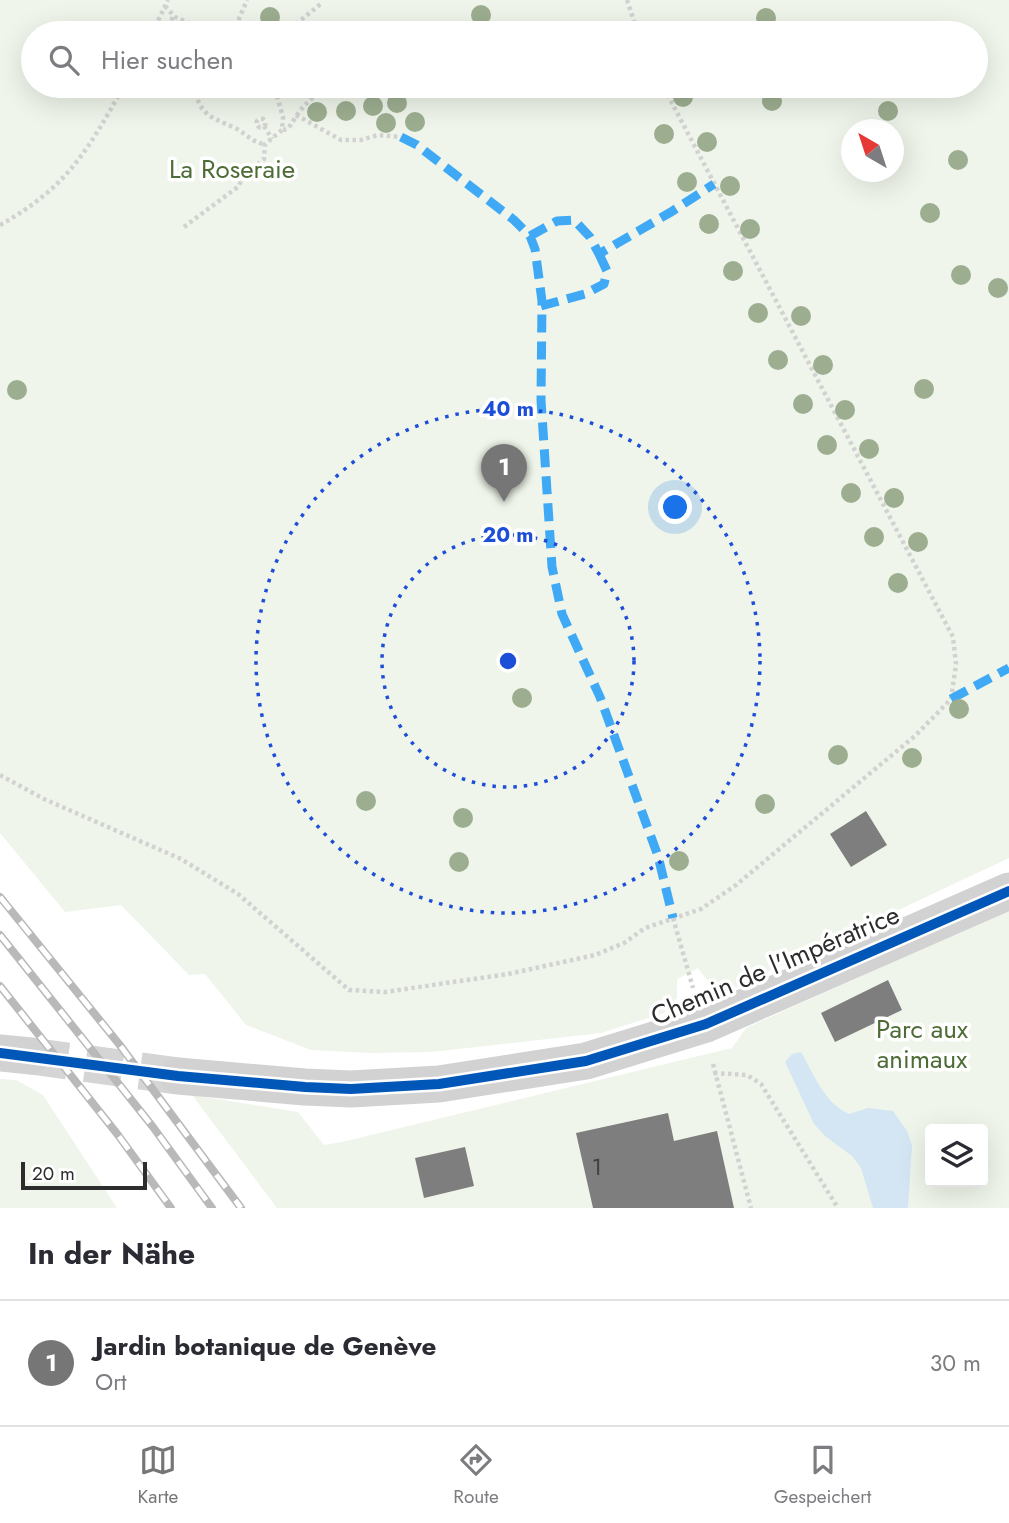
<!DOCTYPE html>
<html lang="de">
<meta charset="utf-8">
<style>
:root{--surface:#fff;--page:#f7f7f7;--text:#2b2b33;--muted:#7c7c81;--line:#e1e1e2;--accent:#767676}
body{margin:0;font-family:Jost,sans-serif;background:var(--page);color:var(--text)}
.controls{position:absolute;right:21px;bottom:21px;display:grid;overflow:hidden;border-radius:7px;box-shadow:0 7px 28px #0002}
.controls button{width:63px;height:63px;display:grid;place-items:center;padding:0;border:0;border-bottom:2px solid var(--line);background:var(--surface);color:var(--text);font:35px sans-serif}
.compass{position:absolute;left:841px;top:119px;width:63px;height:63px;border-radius:50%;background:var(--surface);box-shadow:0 7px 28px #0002;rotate:321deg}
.scale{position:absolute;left:21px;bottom:18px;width:126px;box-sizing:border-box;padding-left:7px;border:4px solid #2d2d2d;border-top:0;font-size:19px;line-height:24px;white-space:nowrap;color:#2d2d2d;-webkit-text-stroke:5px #fff;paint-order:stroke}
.you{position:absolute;left:676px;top:508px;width:24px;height:24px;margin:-18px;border:5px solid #fff;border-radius:50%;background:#1a73e8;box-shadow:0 0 0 10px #1a73e833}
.badge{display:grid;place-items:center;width:46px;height:46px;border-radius:50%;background:var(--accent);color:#fff;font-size:23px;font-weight:700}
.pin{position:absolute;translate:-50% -58px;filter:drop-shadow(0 2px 4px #0008)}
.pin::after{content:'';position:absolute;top:37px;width:24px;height:21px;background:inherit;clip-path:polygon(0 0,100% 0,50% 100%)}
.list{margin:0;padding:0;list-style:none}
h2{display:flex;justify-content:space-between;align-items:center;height:91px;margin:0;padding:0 28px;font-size:30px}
h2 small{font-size:23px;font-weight:400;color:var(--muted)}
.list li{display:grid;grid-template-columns:46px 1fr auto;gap:21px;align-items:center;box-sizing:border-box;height:126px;padding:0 28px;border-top:2px solid var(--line)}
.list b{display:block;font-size:26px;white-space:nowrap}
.list p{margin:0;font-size:23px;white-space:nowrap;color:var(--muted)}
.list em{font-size:23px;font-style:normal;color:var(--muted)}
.icon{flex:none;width:38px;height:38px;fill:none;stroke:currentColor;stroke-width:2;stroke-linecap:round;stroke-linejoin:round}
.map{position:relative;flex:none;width:1009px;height:1208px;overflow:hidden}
.search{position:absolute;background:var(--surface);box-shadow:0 7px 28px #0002;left:21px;right:21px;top:21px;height:77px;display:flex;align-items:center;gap:18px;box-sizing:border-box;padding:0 24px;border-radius:38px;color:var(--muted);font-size:26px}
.sheet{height:217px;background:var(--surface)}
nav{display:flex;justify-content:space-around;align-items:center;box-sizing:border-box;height:98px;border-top:2px solid var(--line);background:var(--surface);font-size:19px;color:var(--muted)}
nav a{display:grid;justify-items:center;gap:4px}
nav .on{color:var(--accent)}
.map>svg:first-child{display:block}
.green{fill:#eff5ea;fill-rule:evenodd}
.water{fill:#d4e6f3}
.building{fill:#7e7e7e}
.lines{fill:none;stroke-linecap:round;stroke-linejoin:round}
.street-tunnel{stroke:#d5d5d5;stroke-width:37;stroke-dasharray:37 18;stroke-linecap:butt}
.path{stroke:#d2d2d2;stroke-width:4.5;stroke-dasharray:3.5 3.5;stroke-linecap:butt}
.street{stroke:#d2d2d2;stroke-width:37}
.rail-casing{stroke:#b9b9b9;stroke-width:8}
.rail{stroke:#fff;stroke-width:5;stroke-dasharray:16;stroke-linecap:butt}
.quiet{stroke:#3fa9f5;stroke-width:9;stroke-dasharray:18 9;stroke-linecap:butt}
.cycleway-casing{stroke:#fff;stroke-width:15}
.cycleway{stroke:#0057b8;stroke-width:10}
.tree{fill:#9dae90}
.ring{fill:none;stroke:#1d4ed8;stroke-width:3.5;stroke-dasharray:3.5 7}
.labels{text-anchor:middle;stroke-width:7;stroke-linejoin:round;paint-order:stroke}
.number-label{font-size:23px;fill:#414141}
.park-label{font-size:26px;fill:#4d6c36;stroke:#fff}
.street-label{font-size:26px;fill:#2d2d2d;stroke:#fff}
.centre{fill:#1d4ed8;stroke:#fff;stroke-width:3.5}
.ring-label{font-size:21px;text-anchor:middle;font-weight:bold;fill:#1d4ed8;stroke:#fff;stroke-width:7;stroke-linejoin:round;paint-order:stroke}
</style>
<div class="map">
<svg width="1009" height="1208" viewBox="0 0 1009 1208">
<rect width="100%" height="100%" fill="#fff"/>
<!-- green -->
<path class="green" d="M0,0H1009V858L733,988L712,987L698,968L677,979V998L664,1013L601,1033L431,1052L370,1053L311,1050L246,1025L205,974L189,975L121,905L65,912L0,833ZM33,33H976V86H33ZM852,130H894V172H852Z
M1009,909V1208H277L192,1095L298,1112L324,1145L342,1142L732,1048L746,1028ZM930,1129H983V1182H930Z
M0,1079L16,1080L43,1095L117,1208H0Z"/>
<!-- water -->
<path class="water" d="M801,1052C814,1074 824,1103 849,1114L868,1108L893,1111L907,1131L912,1145L908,1208H873L861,1168L852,1156L825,1136L814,1124L785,1062L792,1054Z"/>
<!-- building -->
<path class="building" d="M866,811L887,845L851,867L830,834Z
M888,980L902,1010L835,1042L821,1013Z
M668,1113L674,1141L717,1131L734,1208H593L576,1133Z
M465,1147L474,1186L424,1198L415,1158Z"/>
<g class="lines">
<!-- street-tunnel -->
<path class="street-tunnel" d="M31,1056L178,1076"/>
<!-- path -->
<path class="path" d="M627,0L638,33
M165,6L175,17L212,33
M152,33L168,0
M165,33L174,15
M233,33L247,0
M285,33L323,2
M195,86C198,115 211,117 235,128C246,133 252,143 265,144
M296,115L341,140H361L378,135L401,137
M256.5 123a4.5 4.5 0 1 1 9 0a4.5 4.5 0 1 1-9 0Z
M264,126L272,139
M283,130L288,129C301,108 308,99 329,86
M0,225C68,187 87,151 124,86
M184,227L239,186L242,177L264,159L265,144L282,130L283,117L274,86
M0,775L44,799L181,859L238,894L349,990L385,992L508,974L595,955L624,943L645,928L701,909L736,885L916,735L951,699L956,664L953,637L663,86
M673,918L693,988
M713,1064L751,1208
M714,1073L747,1075L761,1084L838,1208"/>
<!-- street -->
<path class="street" d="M0,1053L31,1056
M178,1076L305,1087L351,1089L439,1084L586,1061L706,1024L1009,891"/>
<defs>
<path id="rail" d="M0,897L119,1044L241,1208
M0,935L153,1127L212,1208
M0,986L118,1135L171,1208"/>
</defs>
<!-- rail casing -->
<use href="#rail" class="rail-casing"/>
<!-- rail -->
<use href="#rail" class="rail"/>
<!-- quiet -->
<path class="quiet" d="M401,137L417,145L514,220L530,236L535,249L542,301L541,400L552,567L562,614L600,697L658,856L673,918
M530,236L557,221L574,220L590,237L599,254L671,212L714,184
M541,306L585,294L604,284L607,271L599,254
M951,699L1009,668"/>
<defs>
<path id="cycleway" d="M0,1053L178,1076L305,1087L351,1089L439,1084L586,1061L706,1024L1009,891"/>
</defs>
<!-- cycleway casing -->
<use href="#cycleway" class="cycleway-casing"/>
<!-- cycleway -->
<use href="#cycleway" class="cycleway"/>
</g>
<!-- trees -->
<g class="tree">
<circle cx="481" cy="15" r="10"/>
<circle cx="270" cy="17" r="10"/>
<circle cx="766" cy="18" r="10"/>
<circle cx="683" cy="97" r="10"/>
<circle cx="772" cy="101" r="10"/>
<circle cx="397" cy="103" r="10"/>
<circle cx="373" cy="106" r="10"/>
<circle cx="346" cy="111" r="10"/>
<circle cx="888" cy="111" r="10"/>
<circle cx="317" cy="112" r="10"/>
<circle cx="415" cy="122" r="10"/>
<circle cx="386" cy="123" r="10"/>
<circle cx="664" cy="134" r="10"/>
<circle cx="707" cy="142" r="10"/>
<circle cx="958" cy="160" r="10"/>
<circle cx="687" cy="182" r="10"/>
<circle cx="730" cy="186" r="10"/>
<circle cx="930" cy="213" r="10"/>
<circle cx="709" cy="224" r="10"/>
<circle cx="750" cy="229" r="10"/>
<circle cx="733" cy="271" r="10"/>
<circle cx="961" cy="275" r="10"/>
<circle cx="998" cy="288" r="10"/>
<circle cx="758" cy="313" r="10"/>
<circle cx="801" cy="316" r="10"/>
<circle cx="778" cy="360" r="10"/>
<circle cx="823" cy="365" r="10"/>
<circle cx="924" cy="389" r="10"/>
<circle cx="17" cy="390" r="10"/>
<circle cx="803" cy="404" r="10"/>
<circle cx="845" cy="410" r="10"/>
<circle cx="827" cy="445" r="10"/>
<circle cx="869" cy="449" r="10"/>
<circle cx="851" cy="493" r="10"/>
<circle cx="894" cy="498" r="10"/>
<circle cx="874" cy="537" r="10"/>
<circle cx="918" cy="542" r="10"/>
<circle cx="898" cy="583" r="10"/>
<circle cx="522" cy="698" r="10"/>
<circle cx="959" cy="709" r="10"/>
<circle cx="838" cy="755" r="10"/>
<circle cx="912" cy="758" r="10"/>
<circle cx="366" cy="801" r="10"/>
<circle cx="765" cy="804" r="10"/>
<circle cx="463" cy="818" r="10"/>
<circle cx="679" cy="861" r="10"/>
<circle cx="459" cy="862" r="10"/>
</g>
<!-- distance rings -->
<g class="ring">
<circle cx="508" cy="661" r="126"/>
<circle cx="508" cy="661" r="252"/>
</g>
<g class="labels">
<!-- number labels -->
<g class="number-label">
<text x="597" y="1175">1</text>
</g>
<!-- park labels -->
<g class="park-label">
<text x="232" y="178">La Roseraie</text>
<text x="922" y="1038">Parc aux<tspan x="922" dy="30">animaux</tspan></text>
</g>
<!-- street labels -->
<g class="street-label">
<text transform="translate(775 965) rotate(-23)" y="9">Chemin de l'Impératrice</text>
</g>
</g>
<circle cx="508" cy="661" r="10" class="centre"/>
<g class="ring-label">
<text x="508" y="416">40 m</text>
<text x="508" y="542">20 m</text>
</g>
</svg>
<div class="controls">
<button><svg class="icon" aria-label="layers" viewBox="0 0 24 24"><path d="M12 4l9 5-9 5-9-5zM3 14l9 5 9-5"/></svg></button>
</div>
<svg class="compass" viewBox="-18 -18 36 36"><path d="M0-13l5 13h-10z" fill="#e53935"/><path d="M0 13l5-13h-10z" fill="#7c7c81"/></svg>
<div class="scale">20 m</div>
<div class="you"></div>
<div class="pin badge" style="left:504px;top:502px">1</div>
<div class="search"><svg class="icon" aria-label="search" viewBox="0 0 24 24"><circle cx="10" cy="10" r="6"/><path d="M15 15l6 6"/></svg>Hier suchen</div>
</div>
<section class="sheet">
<h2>In der Nähe<small></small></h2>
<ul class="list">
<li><span class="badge">1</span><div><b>Jardin botanique de Genève</b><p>Ort</p></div><em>30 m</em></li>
</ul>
</section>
<nav>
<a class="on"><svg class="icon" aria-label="map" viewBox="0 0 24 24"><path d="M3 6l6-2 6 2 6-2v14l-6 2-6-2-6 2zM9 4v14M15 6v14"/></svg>Karte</a>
<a><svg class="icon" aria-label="directions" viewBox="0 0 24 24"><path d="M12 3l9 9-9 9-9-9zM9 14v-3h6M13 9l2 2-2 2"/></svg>Route</a>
<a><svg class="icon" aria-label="saved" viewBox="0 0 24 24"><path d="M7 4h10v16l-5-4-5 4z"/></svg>Gespeichert</a>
</nav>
